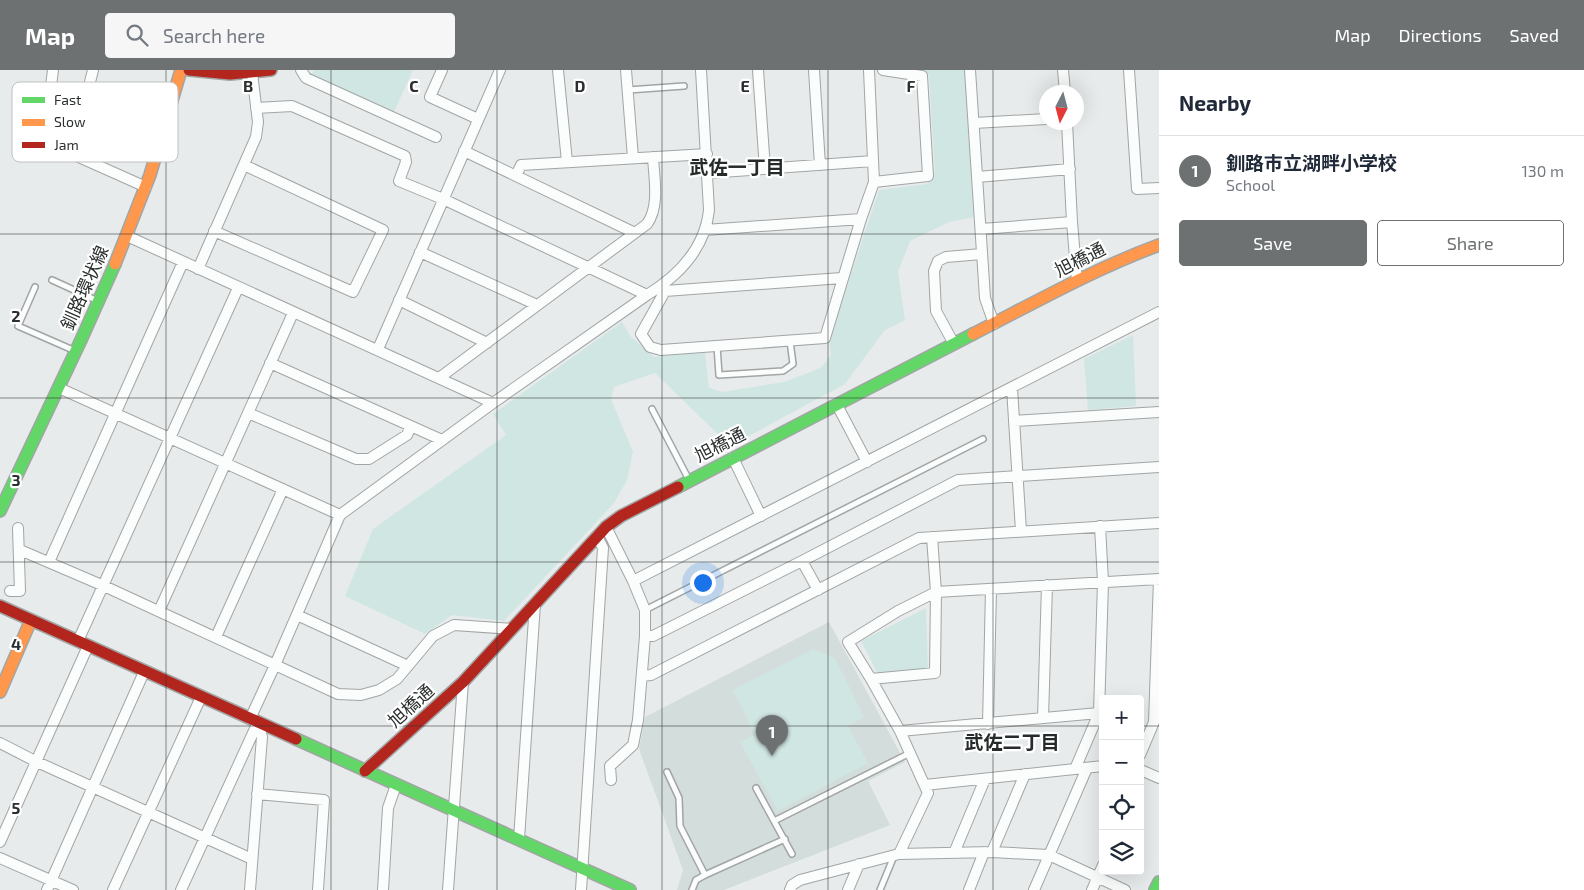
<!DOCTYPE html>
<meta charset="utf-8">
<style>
:root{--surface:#fff;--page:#f6f6f7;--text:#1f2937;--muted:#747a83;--line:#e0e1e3;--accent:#6d7171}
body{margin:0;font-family:"Exo 2","Noto Sans JP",sans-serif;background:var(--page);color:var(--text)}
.controls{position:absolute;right:15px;bottom:15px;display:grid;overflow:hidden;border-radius:5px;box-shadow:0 5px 20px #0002}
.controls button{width:45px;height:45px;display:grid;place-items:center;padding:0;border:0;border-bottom:1px solid var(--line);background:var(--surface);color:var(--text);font:25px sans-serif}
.compass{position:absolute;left:1039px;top:15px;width:45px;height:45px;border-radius:50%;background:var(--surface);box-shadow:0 5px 20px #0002;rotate:186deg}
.you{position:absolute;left:702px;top:512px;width:18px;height:18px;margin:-12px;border:4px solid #fff;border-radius:50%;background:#1a73e8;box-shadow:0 0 0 8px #1a73e833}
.badge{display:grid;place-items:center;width:32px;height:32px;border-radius:50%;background:var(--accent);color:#fff;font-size:16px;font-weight:700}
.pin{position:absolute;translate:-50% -41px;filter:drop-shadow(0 1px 2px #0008)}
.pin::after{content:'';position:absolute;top:26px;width:18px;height:15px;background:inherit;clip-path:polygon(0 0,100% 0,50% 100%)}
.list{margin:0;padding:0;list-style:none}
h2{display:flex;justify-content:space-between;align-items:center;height:65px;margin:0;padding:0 20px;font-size:21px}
h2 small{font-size:16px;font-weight:400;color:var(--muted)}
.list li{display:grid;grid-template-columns:32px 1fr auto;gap:15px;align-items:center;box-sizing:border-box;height:70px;padding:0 20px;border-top:1px solid var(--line)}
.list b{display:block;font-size:19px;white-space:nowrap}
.list p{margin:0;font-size:16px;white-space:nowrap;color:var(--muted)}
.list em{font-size:16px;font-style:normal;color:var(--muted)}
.actions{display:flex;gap:10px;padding:15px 20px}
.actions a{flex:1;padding:11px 0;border:1px solid var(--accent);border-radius:5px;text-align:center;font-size:18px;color:var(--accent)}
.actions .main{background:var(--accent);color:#fff}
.icon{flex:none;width:28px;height:28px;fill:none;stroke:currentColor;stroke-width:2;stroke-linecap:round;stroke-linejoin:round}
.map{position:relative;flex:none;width:1159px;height:820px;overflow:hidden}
header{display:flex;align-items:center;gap:30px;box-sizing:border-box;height:70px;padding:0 25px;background:var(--accent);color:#fff}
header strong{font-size:24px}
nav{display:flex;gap:28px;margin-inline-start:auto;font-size:18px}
.search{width:350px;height:45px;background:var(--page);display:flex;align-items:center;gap:12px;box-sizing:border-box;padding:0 18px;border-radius:5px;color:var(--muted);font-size:19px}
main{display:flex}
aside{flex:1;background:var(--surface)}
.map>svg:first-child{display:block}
.built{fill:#d2dddc}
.green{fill:#d0e6e3}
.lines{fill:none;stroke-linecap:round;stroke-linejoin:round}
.lane-casing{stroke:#a2a5a5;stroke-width:8}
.street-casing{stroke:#a2a5a5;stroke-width:12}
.fast-casing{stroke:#a2a5a5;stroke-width:14}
.slow-casing{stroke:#a2a5a5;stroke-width:14}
.jam-casing{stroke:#a2a5a5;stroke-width:14}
.lane{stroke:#fbfcfc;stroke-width:5}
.street{stroke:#fbfcfc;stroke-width:10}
.fast{stroke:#63d668;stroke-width:11}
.slow{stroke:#ff974d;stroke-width:11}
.jam{stroke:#b3261e;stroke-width:11}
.grid{fill:none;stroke:#2c2f2f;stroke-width:1;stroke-opacity:0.55}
.labels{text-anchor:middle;stroke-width:4.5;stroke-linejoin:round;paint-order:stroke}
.street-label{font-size:18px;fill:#2c2f2f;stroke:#fff}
.neighbourhood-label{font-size:19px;font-weight:bold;fill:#252b2a;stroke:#fff}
.key{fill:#fff;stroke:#c0c1c1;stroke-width:1}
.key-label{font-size:14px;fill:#2c2f2f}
.grid-label{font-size:16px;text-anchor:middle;font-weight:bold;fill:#2c2f2f;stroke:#fff;stroke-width:4.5;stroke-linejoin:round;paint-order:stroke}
</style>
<header>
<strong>Map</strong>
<div class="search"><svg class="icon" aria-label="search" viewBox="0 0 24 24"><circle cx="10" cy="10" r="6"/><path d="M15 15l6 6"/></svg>Search here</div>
<nav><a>Map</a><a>Directions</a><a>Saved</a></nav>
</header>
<main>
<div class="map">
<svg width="1159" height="820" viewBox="0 0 1159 820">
<rect width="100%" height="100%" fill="#e7ebeb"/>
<!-- built -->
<path class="built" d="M829,552L905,692L868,711L890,755L724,820H677L683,800L639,679L645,647Z"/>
<!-- green -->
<path class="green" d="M315,0H413L393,44L310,5Z
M917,0H965L974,147L949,152L910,171L898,202L905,250L884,261L845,314L730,376L655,303L614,317L611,329L633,382L627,410L614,433L504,551L452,545L425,564L345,526L373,459L506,365L493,344L622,252L630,266L654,287L705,282L709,318L722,322L784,312L821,298L831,285L829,270L879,120L927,114L935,104L929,6L923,1Z
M1133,265L1136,336L1088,340L1084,289Z
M926,538L928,599L878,604L861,571Z
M813,579L835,588L864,647L848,656L868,693L778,741L740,672L755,665L733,620Z"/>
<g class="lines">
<defs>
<path id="lane" d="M628,20L684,16
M52,210L98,231
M35,217L18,256L73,280
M717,276L719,305L783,301L793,294L790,271
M652,339L688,408
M645,540L983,369
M667,702L679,728L680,756L705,805
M756,718L792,784
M774,751L910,683
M692,820L696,810L705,805L785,769
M880,820L894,786"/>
<path id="street" d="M93,0L72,84L146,117
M301,0L306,8L436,67
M442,0L430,27L478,49
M558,0L567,92
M626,0L633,88
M758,0L765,99
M814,0L820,95
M869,0L874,112
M970,0L985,228L994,254
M1063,0L1065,22
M1129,0L1137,119L1159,118
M256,38L292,36L405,86L406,92L399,111L443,129L647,225
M39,46L51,16L53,0
M1067,52L1072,152L1077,211
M974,53L1046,49
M464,81L635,163
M708,103L873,91
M516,106L521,95L707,84
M977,107L1070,99
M981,159L1072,152
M705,160L861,149
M214,161L353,222L383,160L244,95
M127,166L493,333
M420,182L537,235
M198,199L256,67L258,52L252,3
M663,215L665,221L641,264L650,277L661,280L825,268L861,149L874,112L928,106L922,6L883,0
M665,221L842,208
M399,230L487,273
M954,274L936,241L934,201L938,191L946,187L982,184
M378,279L500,0
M270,293L442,370
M439,308L647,154C660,136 654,108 653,87
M59,318L340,445
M1012,318L1021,461
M837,335L867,392
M248,343L356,389H369L407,365L411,356
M1014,351L1159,342
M733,388L761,446
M606,457L633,511L645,540V566L638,650L633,675L610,696L611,710
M20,480L104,516L338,624L361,625L379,620L397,609L433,566L454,555L512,559
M802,491L818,520
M49,492L183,192
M633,511L1159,242
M10,521H20L18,458
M159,541L293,243
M297,545L408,596
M645,566H653L802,491L958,410L1159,397
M216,567L283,419
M78,571L238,218
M642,606L651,605L919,468L1159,453
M871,609L935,603L936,522L932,467
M1043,648L1047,515
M250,649L275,595L340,445L493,333L647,225C678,206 705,178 709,140L701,0
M988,654L991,519
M900,661L1099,643
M0,673L37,692L252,789
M1140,685L1154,652L1159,509
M1075,699L1099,643L1103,512L1100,456
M1143,701L1159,708
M925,715L1103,696
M257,724L324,730L318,820
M519,769L535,534
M0,772L88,576
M992,782L1025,704
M954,783L985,709
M899,784L928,723L900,661L871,609L848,572L898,541L936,522L1159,509
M0,788L73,820
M47,820L144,602
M113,820L201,627
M181,820L258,652
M250,820L262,667L258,652
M383,820L388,738L396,715
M448,820L463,612
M581,820L603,478L597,466
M790,820L792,815L800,810L899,784L992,782L1049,785L1125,820
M848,820L859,794
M969,820L984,782
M1034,820L1087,698
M1092,820L1103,795"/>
<path id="fast" d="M678,417L973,264
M0,441L81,270L115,194
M296,669L630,820
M1155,820L1159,812"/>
<path id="slow" d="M115,194L150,105L181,0
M973,264C1034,233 1094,199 1159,175
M0,622L31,550"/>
<path id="jam" d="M189,0L230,4L271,0
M0,536L296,669
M365,701L463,612L606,457L621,446L678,417"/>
</defs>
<!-- lane casing -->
<use href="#lane" class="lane-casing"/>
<!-- street casing -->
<use href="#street" class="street-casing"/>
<!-- fast casing -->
<use href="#fast" class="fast-casing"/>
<!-- slow casing -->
<use href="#slow" class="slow-casing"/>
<!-- jam casing -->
<use href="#jam" class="jam-casing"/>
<!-- lane -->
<use href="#lane" class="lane"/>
<!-- street -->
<use href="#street" class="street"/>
<!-- fast -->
<use href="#fast" class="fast"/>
<!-- slow -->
<use href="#slow" class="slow"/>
<!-- jam -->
<use href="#jam" class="jam"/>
</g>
<!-- grid -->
<path class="grid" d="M166,0V820M331,0V820M497,0V820M662,0V820M828,0V820M993,0V820M0,164H1159M0,328H1159M0,492H1159M0,656H1103M1140,656H1159"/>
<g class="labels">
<!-- street labels -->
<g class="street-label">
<text transform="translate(1080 190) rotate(-27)" y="6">旭橋通</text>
<text transform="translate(85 218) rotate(-66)" y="6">釧路環状線</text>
<text transform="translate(720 375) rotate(-27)" y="6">旭橋通</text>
<text transform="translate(411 636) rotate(-42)" y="6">旭橋通</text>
</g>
<!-- neighbourhood labels -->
<g class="neighbourhood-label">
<text x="737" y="104">武佐一丁目</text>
<text x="1012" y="679">武佐二丁目</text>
</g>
</g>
<!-- legend -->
<rect x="12" y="12" width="166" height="80" rx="8" class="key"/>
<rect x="22" y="27" width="23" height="6" fill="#63d668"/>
<rect x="22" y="49" width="23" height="7" fill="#ff974d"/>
<rect x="22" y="72" width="23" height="6" fill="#b3261e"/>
<g class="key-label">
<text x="54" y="35">Fast</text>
<text x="54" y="57">Slow</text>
<text x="54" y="80">Jam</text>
</g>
<g class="grid-label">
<text x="248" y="22">B</text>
<text x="414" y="22">C</text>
<text x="580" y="22">D</text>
<text x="745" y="22">E</text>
<text x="911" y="22">F</text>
<text x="16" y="252">2</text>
<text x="16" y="416">3</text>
<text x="16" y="580">4</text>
<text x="16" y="744">5</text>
</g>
</svg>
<div class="controls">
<button>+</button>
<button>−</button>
<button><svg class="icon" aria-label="locate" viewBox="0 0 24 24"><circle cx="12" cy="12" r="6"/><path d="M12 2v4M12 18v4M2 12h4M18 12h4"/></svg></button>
<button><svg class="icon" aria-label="layers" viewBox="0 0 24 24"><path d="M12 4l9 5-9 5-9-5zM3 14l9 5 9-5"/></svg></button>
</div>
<svg class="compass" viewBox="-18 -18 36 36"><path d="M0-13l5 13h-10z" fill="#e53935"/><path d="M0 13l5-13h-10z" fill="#747a83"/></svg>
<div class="you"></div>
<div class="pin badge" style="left:772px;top:686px">1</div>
</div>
<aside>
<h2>Nearby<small></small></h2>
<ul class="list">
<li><span class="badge">1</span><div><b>釧路市立湖畔小学校</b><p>School</p></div><em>130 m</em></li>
</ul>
<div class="actions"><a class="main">Save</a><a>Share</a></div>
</aside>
</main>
